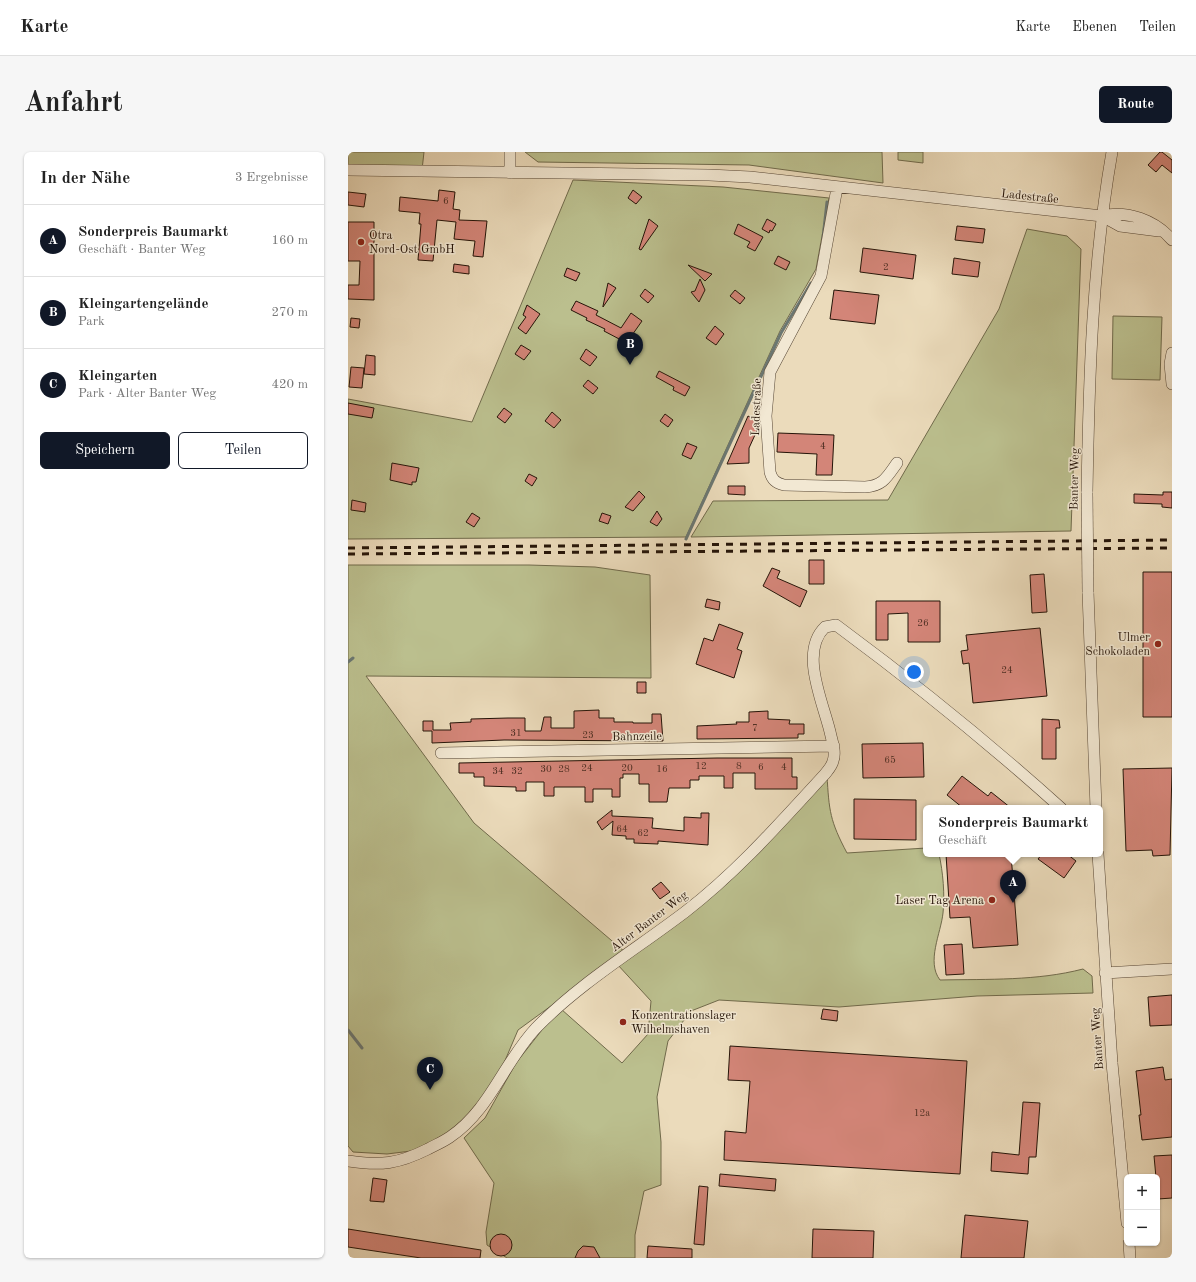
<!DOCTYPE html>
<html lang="de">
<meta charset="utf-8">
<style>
:root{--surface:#fff;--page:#f6f6f6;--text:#222;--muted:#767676;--line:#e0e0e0;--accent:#111827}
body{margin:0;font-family:"Old Standard TT",serif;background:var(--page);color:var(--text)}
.controls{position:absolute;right:12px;bottom:12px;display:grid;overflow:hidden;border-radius:6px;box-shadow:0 1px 3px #0004}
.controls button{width:36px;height:36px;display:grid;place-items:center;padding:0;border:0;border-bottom:1px solid var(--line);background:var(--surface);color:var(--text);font:20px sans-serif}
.you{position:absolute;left:566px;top:520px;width:14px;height:14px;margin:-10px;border:3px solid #fff;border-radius:50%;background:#1a73e8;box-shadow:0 0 0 6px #1a73e833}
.badge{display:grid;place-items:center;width:26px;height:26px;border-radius:50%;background:var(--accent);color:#fff;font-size:13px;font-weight:700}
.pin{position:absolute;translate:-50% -33px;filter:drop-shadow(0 1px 2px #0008)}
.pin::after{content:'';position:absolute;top:21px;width:14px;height:12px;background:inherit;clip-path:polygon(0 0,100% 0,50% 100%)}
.popup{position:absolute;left:575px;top:653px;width:180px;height:52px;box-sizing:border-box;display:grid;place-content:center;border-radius:6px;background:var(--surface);filter:drop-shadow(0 1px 3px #0005);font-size:13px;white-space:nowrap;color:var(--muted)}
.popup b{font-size:15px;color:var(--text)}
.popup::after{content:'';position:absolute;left:50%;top:100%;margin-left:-8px;border:8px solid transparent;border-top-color:var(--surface)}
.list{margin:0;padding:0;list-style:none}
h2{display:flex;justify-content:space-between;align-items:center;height:52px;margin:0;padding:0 16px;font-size:17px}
h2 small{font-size:13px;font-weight:400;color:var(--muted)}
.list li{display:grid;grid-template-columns:26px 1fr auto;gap:12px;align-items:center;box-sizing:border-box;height:72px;padding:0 16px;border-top:1px solid var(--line)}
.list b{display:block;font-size:15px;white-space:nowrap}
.list p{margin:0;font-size:13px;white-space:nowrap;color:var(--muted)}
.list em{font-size:13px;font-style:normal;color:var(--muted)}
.actions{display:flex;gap:8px;padding:12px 16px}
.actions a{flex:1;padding:9px 0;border:1px solid var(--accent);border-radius:6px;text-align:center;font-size:14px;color:var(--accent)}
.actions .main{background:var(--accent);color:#fff}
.map{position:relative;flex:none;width:824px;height:1106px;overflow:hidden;border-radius:6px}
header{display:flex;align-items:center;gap:24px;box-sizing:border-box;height:56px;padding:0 20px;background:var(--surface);border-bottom:1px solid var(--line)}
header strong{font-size:19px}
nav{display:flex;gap:22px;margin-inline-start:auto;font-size:14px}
.intro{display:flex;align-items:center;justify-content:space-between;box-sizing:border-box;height:96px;padding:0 24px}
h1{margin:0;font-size:28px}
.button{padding:10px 18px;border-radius:6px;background:var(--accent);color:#fff;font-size:14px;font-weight:700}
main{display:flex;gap:24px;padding:0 24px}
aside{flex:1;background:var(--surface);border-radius:6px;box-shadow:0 1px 3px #0004}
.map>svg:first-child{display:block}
.green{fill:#bbbf8e;stroke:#706a4b}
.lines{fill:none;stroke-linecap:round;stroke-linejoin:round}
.stream{stroke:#6b7772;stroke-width:3}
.building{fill:#d38578;stroke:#251408}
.minor-casing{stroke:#564635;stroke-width:12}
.minor{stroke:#f2e8d3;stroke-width:11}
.rail{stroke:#251408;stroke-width:3;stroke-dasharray:7 7;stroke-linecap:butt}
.minor-bridge-casing{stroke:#564635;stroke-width:12;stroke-linecap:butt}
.minor-bridge{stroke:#f2e8d3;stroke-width:11}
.poi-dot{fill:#8f2418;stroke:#f2e8d3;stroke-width:1.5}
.labels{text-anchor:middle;stroke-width:3;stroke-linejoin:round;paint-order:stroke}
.number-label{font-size:10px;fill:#503024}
.street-label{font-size:12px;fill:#251408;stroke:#f2e8d3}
.poi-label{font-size:12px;fill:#251408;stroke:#f2e8d3;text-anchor:start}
</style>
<header>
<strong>Karte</strong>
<nav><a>Karte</a><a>Ebenen</a><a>Teilen</a></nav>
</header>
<div class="intro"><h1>Anfahrt</h1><a class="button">Route</a></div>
<main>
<aside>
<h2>In der Nähe<small>3 Ergebnisse</small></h2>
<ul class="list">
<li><span class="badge">A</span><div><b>Sonderpreis Baumarkt</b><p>Geschäft · Banter Weg</p></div><em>160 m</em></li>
<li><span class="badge">B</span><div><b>Kleingartengelände</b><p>Park</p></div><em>270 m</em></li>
<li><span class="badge">C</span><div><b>Kleingarten</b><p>Park · Alter Banter Weg</p></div><em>420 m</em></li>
</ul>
<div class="actions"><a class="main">Speichern</a><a>Teilen</a></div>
</aside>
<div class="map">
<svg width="824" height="1106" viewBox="0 0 824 1106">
<rect width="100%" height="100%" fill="#ebdbbb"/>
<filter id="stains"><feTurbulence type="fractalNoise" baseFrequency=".005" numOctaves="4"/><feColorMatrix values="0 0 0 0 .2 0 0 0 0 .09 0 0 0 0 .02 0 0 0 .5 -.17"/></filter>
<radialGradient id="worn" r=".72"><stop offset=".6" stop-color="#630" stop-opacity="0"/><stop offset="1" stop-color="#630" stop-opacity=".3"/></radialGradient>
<!-- green -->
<path class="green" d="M0,0H76L74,18L0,16Z
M177,0H534L535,31L401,13L190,10Z
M550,0H575V11L550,8Z
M225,28L375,35L481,46L468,117L432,179L338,385L0,387V247L124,270Z
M679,77L719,84L733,97L723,379L343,385L365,349L540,348L651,157Z
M765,164L814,165L812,228L764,227Z
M0,413H181L247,415L302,423L303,526L18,524L126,671L277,800L170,878L153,918L128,958L103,983L71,998L39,1002L5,1000L0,994Z
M479,623C481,659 482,669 499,701L578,696V702H591C595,720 597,743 595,761C593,781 578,810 592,828C640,827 689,829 735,817L744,824L745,841L629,844L491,855L371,848L343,859L320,889L309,945L313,990V1033L296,1039L287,1083V1106H159L139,1093L138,1080L146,1031L116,986L137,966L168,911L201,869L213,857L274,911L300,882L303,849L269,812L381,730Z"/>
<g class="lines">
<!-- stream -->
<path class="stream" d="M475,86L479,50
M338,387L433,181L463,131
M0,510L5,506
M0,878L14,896"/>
</g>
<!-- building -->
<path class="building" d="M812,0H814L824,8V21L814,13L808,20L800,13Z
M91,38L107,40L105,57L112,58L111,68L139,69L135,105L125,104L127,89L106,87L108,70L89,68L85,109L70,108L73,72H71L72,61L51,59L52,45L90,49Z
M285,38L294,45L288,52L280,46Z
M0,40L18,42L16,55L0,53Z
M301,67L310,74L293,98L291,97Z
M419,67L428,72L424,79L422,78L421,81L414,77Z
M0,70H26V148L0,147V133H11L12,109H0Z
M390,72L415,85L407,99L399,95L402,90L386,82Z
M609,74L637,77L635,91L607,88Z
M515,96L568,103L565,127L512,120Z
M430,104L442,110L438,118L426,112Z
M606,106L632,110L630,125L604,122Z
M106,112L121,114V122L105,120Z
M340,113L364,122L357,129Z
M219,116L232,121L228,129L216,124Z
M352,127L357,138L351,150L343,140L347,139Z
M260,131L268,136L255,155V154Z
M297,137L306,144L300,151L292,144Z
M387,138L397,146L392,152L382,144Z
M486,138L531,143L527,172L482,167Z
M228,149L250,159L248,163L273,176L283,161L294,169L282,186L285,189L280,196L273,191L275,189L256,179L257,177L238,168L239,166L223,158Z
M179,153L192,162L178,182L170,176L178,165L175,163Z
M3,166L12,167L11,176L2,175Z
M367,174L376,182L368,193L358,186Z
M173,193L183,199L176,208L167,202Z
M238,197L249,205L242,214L232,207Z
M18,203L27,204V223L16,222Z
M3,215L16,216L14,236L1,235Z
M311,219L342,235L337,244L325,238L326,235L308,225Z
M240,228L250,236L245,242L235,234Z
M0,251L26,256L24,266L0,262Z
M156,256L164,262L157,271L149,265Z
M204,260L213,268L206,276L197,269Z
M317,262L325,268L320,275L312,269Z
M400,264L411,270L412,272L401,296V311L379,312Z
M430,281L486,283L484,323H468L469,302L429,300Z
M339,291L349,295L343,307L334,303Z
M44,311L71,316L68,330H64V333L42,328Z
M181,322L189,326L184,334L177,329Z
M380,334H397V343L380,342Z
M291,339L297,345L285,359L277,355Z
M815,340H824V356L814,355V352L786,351V342L815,343Z
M4,348L18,351L17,360L3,358Z
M309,359L314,367L309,374L302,370Z
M124,361L132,366L126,375L118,370Z
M254,361L263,364L260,372L251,369Z
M461,408H476V432H461Z
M424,416L432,419L429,426L459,439L452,455L415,434Z
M795,420H824V565H795Z
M696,422L699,460L684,461L682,423Z
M359,447L372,450L371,458L357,455Z
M528,449H592V490H560V461L540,462V488H528Z
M371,472L395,481L389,497L394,499L386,526L348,512L356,486L365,489Z
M692,476L699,544L625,551L621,511L615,512L613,499L620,498L618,483Z
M289,530H298V541H289Z
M251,558V566H266V570H285V571H304V562H313L315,589L156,588L84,591V579H75V569H85V578H103L102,571L123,570V567L160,566H177V579H193L196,565H203V576H226V559Z
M420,559V567L442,568L441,572H456V582H450V586L349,587V574L389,572L388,570H401V560Z
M694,567L711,568L712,576H708V607H694Z
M575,591L576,625L515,626L514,592Z
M369,606H444V625H449V637H407V621H385V636H376V624H351V628H342V636H321L319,650H301V632H291V622H275V626H272V645H264V637H245V650H237V635H206V644H196V630H178V639H168V635L136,634V625H126V621H111V611Z
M824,616L822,703L805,704L804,698L778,699L775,617Z
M614,624L640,644L643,640L663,656H615L599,643Z
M506,647L568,648V688L506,687Z
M264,658V664L305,666L304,676L336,679V665L353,666V661H361L360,693L310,689V692L286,691V687H278V684L264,683L265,669L254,678L249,670Z
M598,702H663L670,793L625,796L622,765L602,766Z
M694,702H719L728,709L716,726L690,707Z
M313,730L322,740L312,747L304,737Z
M614,792L616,822L598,823L596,793Z
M824,843V873L802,874L800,845Z
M475,857L490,859L489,869L473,867Z
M382,894L619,909L612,1022L376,1008L377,979L398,981L402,929L380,928Z
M815,915L817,928L824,927V985L794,988L791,963H793L788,919Z
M675,950L692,951L688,1005H681L680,1022L643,1019L644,1000L671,1003Z
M824,1003V1046L810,1047L806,1004Z
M372,1022L428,1027L427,1039L371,1034Z
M25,1026L39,1028L36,1050L22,1049Z
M351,1034L360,1035L356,1093L346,1092Z
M617,1063L680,1069L676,1106H613Z
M0,1077L133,1098L132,1106H73L0,1095Z
M465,1077L526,1079L525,1106H464Z
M142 1093a11 11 0 1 1 22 0a11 11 0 1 1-22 0Z
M235,1094L246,1095L252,1106H227L230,1099Z
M300,1094L344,1097V1106H299Z"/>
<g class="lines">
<defs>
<path id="minor" d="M0,18L361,23L402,25L754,64C779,58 807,68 824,88
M162,21V0
M489,36L473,124L422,220L418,264L422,320C424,328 428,331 436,333L517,335C535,334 539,325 549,311
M754,64L772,74L811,79
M824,201L822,212L824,232
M739,341C741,225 744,114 764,0
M740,440L748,656
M93,601L486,594
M750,702L764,911L779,1071
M757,821L824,817
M0,1009C33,1014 50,1012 80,997C87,993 95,990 102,985C142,958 156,910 188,876C232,831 287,798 337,760C389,720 432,671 477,622C480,618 484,614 485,609C488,601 485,592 483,584C477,554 450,501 477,475L488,473L492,476C569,533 642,592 713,656
M781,1091L782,1106"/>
</defs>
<!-- minor casing -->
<use href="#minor" class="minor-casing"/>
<!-- minor -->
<use href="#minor" class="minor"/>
<!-- rail -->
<path class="rail" d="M0,396L824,388
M0,402L824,396"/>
<defs>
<path id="minor-bridge" d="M739,341L740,440"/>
</defs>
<!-- minor-bridge casing -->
<use href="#minor-bridge" class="minor-bridge-casing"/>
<!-- minor-bridge -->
<use href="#minor-bridge" class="minor-bridge"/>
</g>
<!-- markers -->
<g class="poi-dot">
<circle cx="13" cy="90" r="4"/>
<circle cx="810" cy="492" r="4"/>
<circle cx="644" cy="748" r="4"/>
<circle cx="275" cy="870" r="4"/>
</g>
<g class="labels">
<!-- number labels -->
<g class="number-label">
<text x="98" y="52">6</text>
<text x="538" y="118">2</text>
<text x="475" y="297">4</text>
<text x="575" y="474">26</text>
<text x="659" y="521">24</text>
<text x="407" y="579">7</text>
<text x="168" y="584">31</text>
<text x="240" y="586">23</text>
<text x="542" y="611">65</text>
<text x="353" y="617">12</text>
<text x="391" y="617">8</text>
<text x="413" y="618">6</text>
<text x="436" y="618">4</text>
<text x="239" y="619">24</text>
<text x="279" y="619">20</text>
<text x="198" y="620">30</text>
<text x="216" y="620">28</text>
<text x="314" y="620">16</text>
<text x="150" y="622">34</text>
<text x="169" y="622">32</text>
<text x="274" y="680">64</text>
<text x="295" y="684">62</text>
<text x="574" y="964">12a</text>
</g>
<!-- street labels -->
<g class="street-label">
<text transform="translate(682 44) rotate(6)" y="4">Ladestraße</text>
<text transform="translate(408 255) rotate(-88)" y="4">Ladestraße</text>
<text transform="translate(726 327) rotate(-89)" y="4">Banter Weg</text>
<text transform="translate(289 584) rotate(-1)" y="4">Bahnzeile</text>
<text transform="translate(301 769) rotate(-37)" y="4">Alter Banter Weg</text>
<text transform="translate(749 887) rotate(-94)" y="4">Banter Weg</text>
</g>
<!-- poi labels -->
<g class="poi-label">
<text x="21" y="87">Otra<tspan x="21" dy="14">Nord-Ost GmbH</tspan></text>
<text x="802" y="489" text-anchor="end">Ulmer<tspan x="802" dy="14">Schokoladen</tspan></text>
<text x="636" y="752" text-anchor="end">Laser Tag Arena</text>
<text x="283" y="867">Konzentrationslager<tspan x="283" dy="14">Wilhelmshaven</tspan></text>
</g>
</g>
<rect width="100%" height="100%" filter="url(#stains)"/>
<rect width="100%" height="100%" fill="url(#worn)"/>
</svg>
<div class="controls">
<button>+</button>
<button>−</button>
</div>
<div class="you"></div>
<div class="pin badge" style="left:665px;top:751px">A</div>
<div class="popup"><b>Sonderpreis Baumarkt</b>Geschäft</div>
<div class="pin badge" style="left:282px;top:213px">B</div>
<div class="pin badge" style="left:82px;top:938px">C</div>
</div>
</main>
